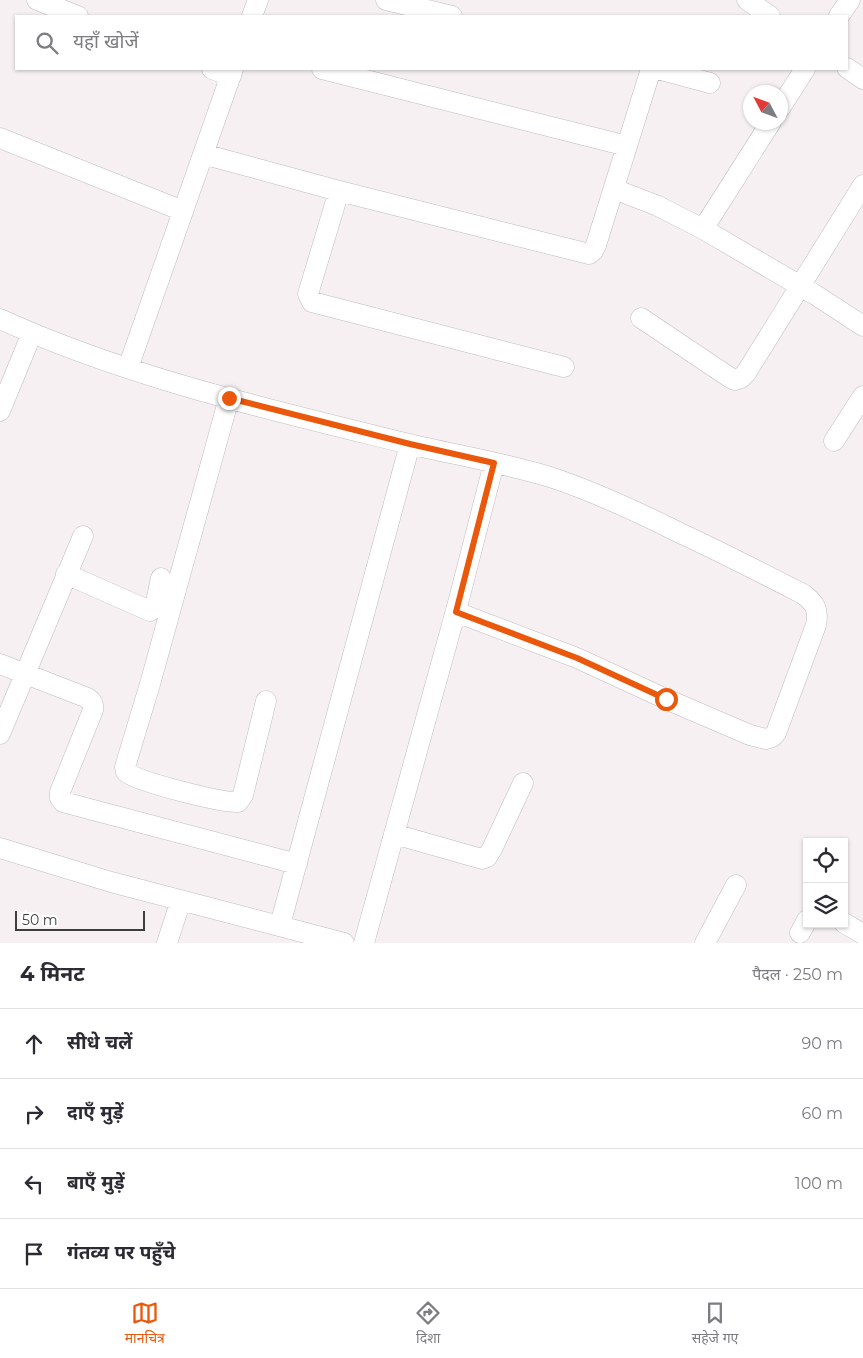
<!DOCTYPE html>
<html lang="hi">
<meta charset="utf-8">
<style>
:root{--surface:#fff;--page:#f2f2f3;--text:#2b2b33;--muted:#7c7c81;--line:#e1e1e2;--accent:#ea580c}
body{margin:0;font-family:Montserrat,"Noto Sans Devanagari",sans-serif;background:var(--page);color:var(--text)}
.controls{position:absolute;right:15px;bottom:15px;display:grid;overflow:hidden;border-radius:0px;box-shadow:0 1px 4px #0004}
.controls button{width:45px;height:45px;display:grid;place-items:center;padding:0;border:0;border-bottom:1px solid var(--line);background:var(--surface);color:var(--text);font:25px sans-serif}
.compass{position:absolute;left:743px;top:85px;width:45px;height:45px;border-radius:50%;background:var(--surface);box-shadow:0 1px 4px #0004;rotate:311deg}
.scale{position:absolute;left:15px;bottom:12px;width:130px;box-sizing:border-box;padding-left:5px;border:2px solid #3e3c3d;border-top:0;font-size:14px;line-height:18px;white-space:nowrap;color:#3e3c3d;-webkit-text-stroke:4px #fff;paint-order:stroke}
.stop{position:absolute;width:15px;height:15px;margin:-11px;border:4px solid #ea580c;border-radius:50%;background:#fff}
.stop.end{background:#ea580c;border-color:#fff;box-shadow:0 1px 5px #0008}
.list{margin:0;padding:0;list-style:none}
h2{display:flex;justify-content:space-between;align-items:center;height:65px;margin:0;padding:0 20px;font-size:21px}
h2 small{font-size:16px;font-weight:400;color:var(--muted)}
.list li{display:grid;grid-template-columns:32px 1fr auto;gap:15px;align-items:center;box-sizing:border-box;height:70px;padding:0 20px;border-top:1px solid var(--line)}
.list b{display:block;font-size:19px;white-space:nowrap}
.list em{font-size:16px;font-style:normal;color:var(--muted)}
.icon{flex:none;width:28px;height:28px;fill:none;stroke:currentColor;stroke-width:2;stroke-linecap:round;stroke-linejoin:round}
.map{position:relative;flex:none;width:863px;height:943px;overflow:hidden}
.search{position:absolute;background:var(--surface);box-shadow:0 1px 4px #0004;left:15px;right:15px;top:15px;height:55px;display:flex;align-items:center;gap:12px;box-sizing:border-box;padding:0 18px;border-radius:0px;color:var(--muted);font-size:19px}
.sheet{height:345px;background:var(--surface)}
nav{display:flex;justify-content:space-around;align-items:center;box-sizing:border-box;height:70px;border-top:1px solid var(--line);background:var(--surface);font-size:14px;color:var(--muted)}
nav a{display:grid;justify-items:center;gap:2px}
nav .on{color:var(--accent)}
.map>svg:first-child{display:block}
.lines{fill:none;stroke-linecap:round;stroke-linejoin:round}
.minor-casing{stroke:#c1bbbd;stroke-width:21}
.minor{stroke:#fff;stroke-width:20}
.route{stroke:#ea580c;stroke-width:6}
</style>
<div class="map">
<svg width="863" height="943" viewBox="0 0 863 943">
<rect width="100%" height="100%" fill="#f6f0f2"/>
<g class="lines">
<defs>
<path id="minor" d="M37,0L78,16
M386,0L452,16
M747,0L770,16
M252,16L258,0
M839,16L850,0
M847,68L863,79
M212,69L231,76
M322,69L627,146
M658,69L710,83
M780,108L805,69
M0,138L183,211
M203,154L339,191L589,254L593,251L596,245L651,69
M614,189L658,206L703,229L814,294L863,326
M339,191L308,294L312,302L564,367
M703,229L771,122
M641,318L729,377L735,380L741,378L746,373L863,185
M0,319C130,378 271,410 409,444C456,455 504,463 550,477C596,492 638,512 680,533C721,552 762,573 803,594C815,603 819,609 816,625L776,733L772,737L766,739L750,735L666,699L577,658L456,612
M128,368L233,69
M229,398L150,684L125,767L126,772C138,782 222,803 238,802L243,795L266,701
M0,411L32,333
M834,441L863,396
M66,574L150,611L155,607L161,578
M0,664L85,697C91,700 94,702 93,710L60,792V798L63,802L297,864
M0,734L83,536
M394,834L482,859L487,857L492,849L523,783
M0,848L111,882L344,943
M844,923L863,934
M280,925L410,444
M800,933L807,920
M167,943L181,900
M364,943L458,603L494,463
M705,943L736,885"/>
</defs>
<!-- minor casing -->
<use href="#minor" class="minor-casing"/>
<!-- minor -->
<use href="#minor" class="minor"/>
</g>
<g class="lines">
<!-- route -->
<path class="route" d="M229,398L410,444L494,463L456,612L577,658L666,699"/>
</g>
</svg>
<div class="controls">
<button><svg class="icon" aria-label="locate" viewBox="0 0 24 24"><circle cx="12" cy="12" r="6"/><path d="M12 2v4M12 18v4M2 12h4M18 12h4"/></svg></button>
<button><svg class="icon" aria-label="layers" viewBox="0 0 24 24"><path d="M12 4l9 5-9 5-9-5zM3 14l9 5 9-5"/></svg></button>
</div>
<svg class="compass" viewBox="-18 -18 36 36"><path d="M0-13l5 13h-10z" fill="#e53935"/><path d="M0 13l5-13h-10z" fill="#7c7c81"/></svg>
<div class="scale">50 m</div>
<div class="stop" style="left:666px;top:699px"></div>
<div class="stop end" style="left:229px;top:398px"></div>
<div class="search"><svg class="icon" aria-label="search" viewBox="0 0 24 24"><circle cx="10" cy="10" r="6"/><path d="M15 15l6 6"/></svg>यहाँ खोजें</div>
</div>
<section class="sheet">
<h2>4 मिनट<small>पैदल · 250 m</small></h2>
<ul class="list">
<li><svg class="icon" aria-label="ahead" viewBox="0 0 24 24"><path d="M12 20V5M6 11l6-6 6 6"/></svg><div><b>सीधे चलें</b></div><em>90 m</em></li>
<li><svg class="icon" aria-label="right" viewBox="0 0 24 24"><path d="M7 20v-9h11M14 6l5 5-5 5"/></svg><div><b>दाएँ मुड़ें</b></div><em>60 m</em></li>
<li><svg class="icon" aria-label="left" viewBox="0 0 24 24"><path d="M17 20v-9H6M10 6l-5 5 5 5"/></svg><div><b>बाएँ मुड़ें</b></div><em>100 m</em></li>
<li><svg class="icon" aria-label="arrive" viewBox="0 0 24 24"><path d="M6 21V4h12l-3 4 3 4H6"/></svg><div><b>गंतव्य पर पहुँचे</b></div></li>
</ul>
</section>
<nav>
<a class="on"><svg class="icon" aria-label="map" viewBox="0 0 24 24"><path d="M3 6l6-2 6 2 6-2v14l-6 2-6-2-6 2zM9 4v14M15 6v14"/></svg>मानचित्र</a>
<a><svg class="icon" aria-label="directions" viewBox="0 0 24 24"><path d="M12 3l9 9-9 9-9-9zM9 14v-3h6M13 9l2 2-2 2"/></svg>दिशा</a>
<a><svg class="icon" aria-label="saved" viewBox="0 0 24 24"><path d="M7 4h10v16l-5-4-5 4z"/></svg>सहेजे गए</a>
</nav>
